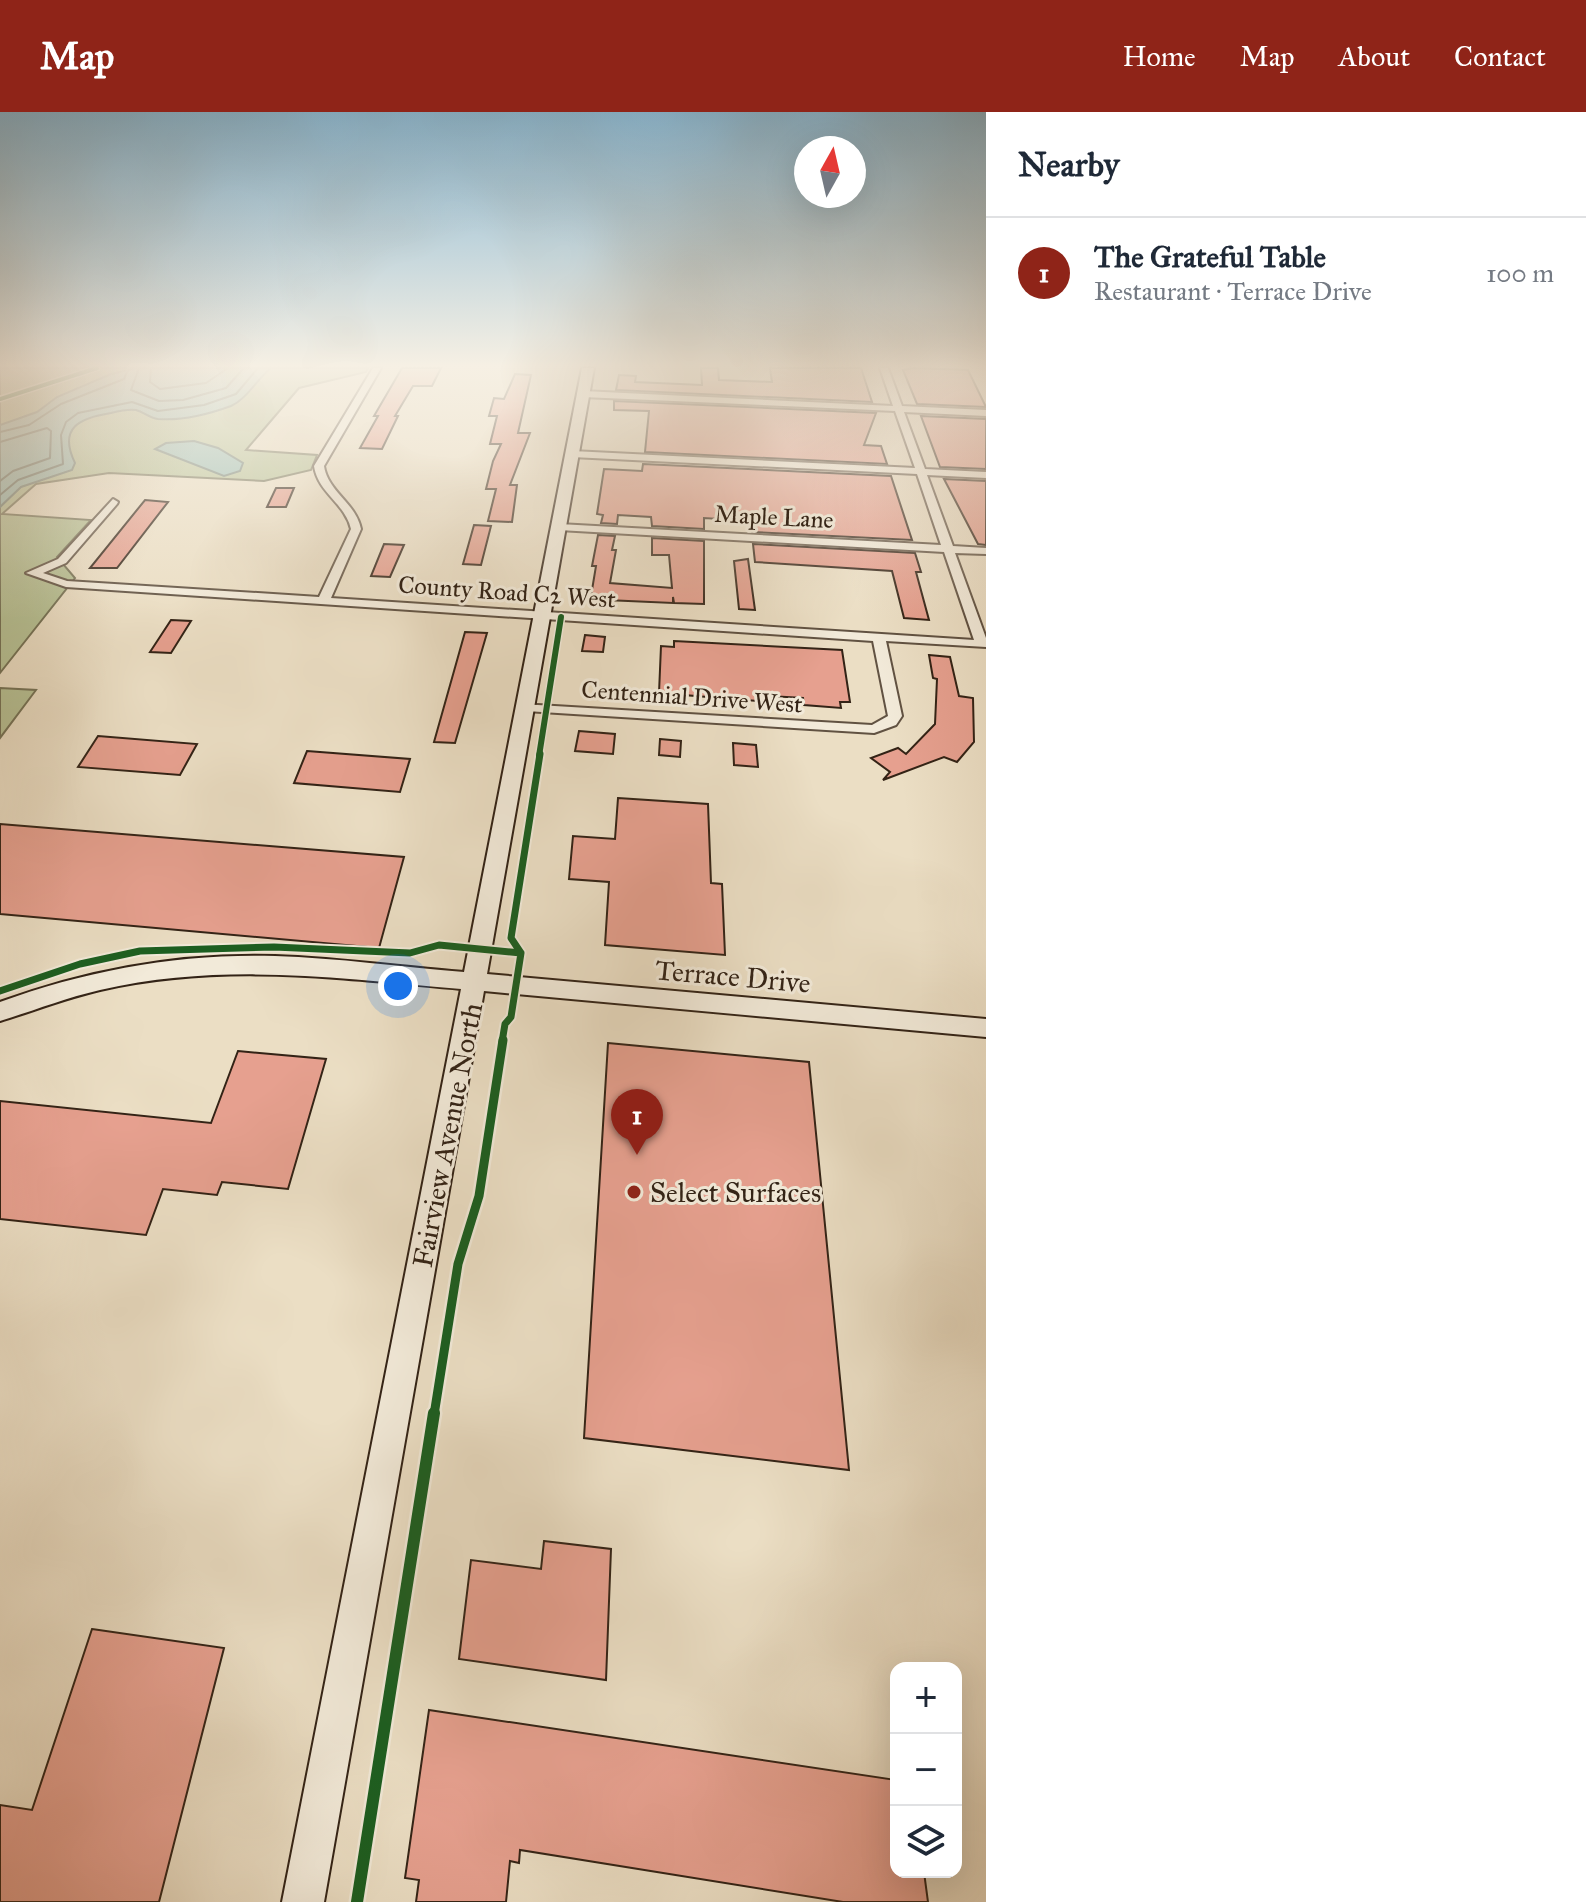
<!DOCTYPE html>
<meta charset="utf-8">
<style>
:root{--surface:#fff;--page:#f6f6f7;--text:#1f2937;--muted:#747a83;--line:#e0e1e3;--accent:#8f2418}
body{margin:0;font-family:"IM FELL Great Primer",serif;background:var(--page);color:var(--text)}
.controls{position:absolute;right:24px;bottom:24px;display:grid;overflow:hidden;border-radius:16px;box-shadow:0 8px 32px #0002}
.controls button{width:72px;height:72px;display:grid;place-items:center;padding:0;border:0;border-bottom:2px solid var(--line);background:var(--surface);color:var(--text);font:40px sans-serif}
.compass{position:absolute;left:794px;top:24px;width:72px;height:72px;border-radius:50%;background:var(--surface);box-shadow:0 8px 32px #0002;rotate:8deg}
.you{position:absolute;left:398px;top:874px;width:28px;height:28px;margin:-20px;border:6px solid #fff;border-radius:50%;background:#1a73e8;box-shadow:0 0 0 12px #1a73e833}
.badge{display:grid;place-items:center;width:52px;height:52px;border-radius:50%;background:var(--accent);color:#fff;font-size:26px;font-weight:700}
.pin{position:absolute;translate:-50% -66px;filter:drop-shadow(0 2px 4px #0008)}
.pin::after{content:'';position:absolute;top:42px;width:28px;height:24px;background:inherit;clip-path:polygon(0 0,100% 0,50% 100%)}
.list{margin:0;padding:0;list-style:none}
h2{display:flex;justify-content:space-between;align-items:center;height:104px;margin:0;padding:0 32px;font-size:34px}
h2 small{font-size:26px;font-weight:400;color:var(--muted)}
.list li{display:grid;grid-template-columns:52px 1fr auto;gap:24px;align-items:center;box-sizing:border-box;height:112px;padding:0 32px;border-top:2px solid var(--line)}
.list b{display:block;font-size:30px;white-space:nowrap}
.list p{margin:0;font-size:26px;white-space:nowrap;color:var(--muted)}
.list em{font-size:26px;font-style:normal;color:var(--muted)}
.icon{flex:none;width:44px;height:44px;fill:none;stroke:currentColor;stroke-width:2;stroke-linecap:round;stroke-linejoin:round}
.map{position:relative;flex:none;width:986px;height:1790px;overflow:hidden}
header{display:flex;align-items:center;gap:48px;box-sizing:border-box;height:112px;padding:0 40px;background:var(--accent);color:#fff}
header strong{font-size:38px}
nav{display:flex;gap:44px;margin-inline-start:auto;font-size:28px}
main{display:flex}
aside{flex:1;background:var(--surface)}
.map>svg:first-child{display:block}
.green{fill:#b7c195;stroke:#757256;stroke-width:2}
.water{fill:#98bcb3;stroke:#707f74;stroke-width:2}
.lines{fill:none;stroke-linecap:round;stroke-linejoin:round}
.shore{stroke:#667064;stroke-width:2}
.building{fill:#e6a08f;stroke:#332316;stroke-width:2}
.street-casing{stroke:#615242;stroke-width:4}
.secondary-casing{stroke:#332316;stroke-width:4}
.street{fill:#f2ead9;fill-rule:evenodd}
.secondary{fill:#f2ead9;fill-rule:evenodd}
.cycleway-far4-casing{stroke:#f2ead9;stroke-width:7}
.cycleway-far3-casing{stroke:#f2ead9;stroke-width:9}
.cycleway-far2-casing{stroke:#f2ead9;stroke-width:11}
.cycleway-far1-casing{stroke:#f2ead9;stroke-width:14}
.cycleway-casing{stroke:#f2ead9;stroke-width:17}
.cycleway-far4{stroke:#1b5e20;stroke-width:4}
.cycleway-far3{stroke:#1b5e20;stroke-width:6}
.cycleway-far2{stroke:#1b5e20;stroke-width:7}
.cycleway-far1{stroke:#1b5e20;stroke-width:9}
.cycleway{stroke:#1b5e20;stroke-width:12}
.poi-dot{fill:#8f2418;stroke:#f2ead9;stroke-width:3}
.labels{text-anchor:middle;stroke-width:6;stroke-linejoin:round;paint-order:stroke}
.far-street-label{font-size:24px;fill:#332316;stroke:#f2ead9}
.street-label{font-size:28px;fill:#332316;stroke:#f2ead9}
.poi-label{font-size:28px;fill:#332316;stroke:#f2ead9;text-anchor:start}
</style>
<header>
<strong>Map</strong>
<nav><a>Home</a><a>Map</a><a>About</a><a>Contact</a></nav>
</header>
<main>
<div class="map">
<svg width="986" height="1790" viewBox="0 0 986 1790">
<rect width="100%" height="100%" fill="#ebdec4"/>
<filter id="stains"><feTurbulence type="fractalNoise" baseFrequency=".0025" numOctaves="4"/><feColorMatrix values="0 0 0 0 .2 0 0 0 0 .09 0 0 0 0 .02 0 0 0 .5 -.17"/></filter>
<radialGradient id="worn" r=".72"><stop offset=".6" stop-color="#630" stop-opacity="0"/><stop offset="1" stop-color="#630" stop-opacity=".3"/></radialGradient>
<!-- green -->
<path class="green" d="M0,256H368L366,260L299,276L246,338L317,343L311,358L264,369L109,361L36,372L2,402L91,408L57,445L75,466L0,561Z
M0,576L36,578L0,626Z"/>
<!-- water -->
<path class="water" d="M136,256H271C257,267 247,287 231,294C209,302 182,309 158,307C149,306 144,300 136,298C128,297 119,299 111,301C79,306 58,316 75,351L72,358L21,375L0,395V313L37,300L57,285L111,262Z
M194,329L218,336L243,351L240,359L224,364L155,337L166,331Z"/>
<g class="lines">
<!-- shore -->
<path class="shore" d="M139,256L131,278L159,289L183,288L226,276L244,256
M151,256L150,270L160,277L206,271L228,256
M0,320L29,313L61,292L124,267L129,256
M0,330L47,316L51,319L50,346L13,359L0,369
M0,383L18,368L63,352L61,323L66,310L78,301L132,290L158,299L204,293L236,282L258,256"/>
</g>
<!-- building -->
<path class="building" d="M402,256H441L432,274H413L395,304H398L382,337L360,336L378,304H374Z
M701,256H718L719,268L772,270L770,256H861L872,290L616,278L619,263L636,264L635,270L702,273Z
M913,256L968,258L986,295L917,292L903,258Z
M515,262L531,263L518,321H530L510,373H517L512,410L488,409L496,377H486L493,349L501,332H490L497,304H489L494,286L504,287Z
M614,289L876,301L864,333L881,334L887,352L645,340L649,299L614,298Z
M921,304L986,307V357L940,355Z
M643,352L891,364L912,428L752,420V409L704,406V417L652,414L651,405L618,403L617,412L601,411L603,403L597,402L604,357L642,359Z
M944,367L986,369V433L978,432Z
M276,376H294L286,395H267Z
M145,388L168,390L117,456H90Z
M474,413L491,414L481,453L463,452Z
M598,423L615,424L612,438H616L610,471L672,476L669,443H652V426L704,429V492L674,491L673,485V491L606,488V485L591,484L596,454H592Z
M384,432L404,433L390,465L371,464Z
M753,432L915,441L921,460H916L929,508L904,506L892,459L755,450Z
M748,447L755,498L739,497L734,449Z
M171,508L191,509L171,541L150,540Z
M465,520L487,521L455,631L434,630Z
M585,523L605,525L603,540L582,539Z
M674,529L842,538L850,590H840L841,596L804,593L803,586L770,584L771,590L659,581L661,534L674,535Z
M929,543L950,545L959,584L973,586L974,630L957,650L944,645L883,668L890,660L871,646L898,636L906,642L935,612L937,567L933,566Z
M579,619L615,622L613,642L575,639Z
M98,624L197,632L180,663L78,655Z
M660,627L681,629L680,645L659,643Z
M733,631L756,633L758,655L734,653Z
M307,639L410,647L400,680L294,671Z
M618,686L708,692L711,771L722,772L725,843L605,833L609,770L569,767L573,724L615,727Z
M0,712L404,745L379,836L0,802Z
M608,931L809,950L849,1358L584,1326Z
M238,939L326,947L288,1077L222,1070L217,1083L163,1077L146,1123L0,1107V989L211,1011Z
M544,1429L611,1437L606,1568L459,1547L471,1448L541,1457Z
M92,1517L224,1536L159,1790H0V1693L32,1698Z
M429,1598L896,1668V1760H924L928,1790H843L520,1738L519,1751L510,1749L506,1790H416L419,1768L405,1766Z"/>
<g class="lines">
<defs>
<path id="street" d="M373,256H381L324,354C328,380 356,391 361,417L331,486L974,528L944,440L559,418L554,415L559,412L941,433L917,362L572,345L567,342L572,339L915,356L895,299L583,285L579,282L583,279L893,294L880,256H888L902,294L986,298V304L904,300L925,357L986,360V366L927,363L953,434L986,436V442L955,441L986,526V535L886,529L902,604L896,613L874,621L526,599L521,598V592L872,613L888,604L873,529L66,475L26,461L58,447L113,387L118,390L117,392L66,451L43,461L67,469L319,485L351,417C345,391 318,381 314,354Z"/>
<path id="secondary" d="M582,256H594L487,862L986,907V925L484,879L324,1790H282L461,877C336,866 224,850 100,878C65,886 33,899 0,909V890C87,858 182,841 275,844C338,846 402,855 464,860Z"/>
</defs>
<!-- street casing -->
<use href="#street" class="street-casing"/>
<!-- secondary casing -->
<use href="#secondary" class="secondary-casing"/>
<!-- street -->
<use href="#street" class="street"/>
<!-- secondary -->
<use href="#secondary" class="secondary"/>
<defs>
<path id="cycleway-far4" d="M0,287L97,256"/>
<path id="cycleway-far3" d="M539,644L561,505"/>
<path id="cycleway-far2" d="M0,879L80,852L140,839L274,835L410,841L439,833L521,841
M502,930L505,912L511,905L521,841L511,826L540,642"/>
<path id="cycleway-far1" d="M434,1303L458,1152L479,1084L503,928"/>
<path id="cycleway" d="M357,1790L434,1301"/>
</defs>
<!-- cycleway-far4 casing -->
<use href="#cycleway-far4" class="cycleway-far4-casing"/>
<!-- cycleway-far3 casing -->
<use href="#cycleway-far3" class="cycleway-far3-casing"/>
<!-- cycleway-far2 casing -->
<use href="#cycleway-far2" class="cycleway-far2-casing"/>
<!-- cycleway-far1 casing -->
<use href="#cycleway-far1" class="cycleway-far1-casing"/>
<!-- cycleway casing -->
<use href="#cycleway" class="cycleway-casing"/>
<!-- cycleway-far4 -->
<use href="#cycleway-far4" class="cycleway-far4"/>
<!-- cycleway-far3 -->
<use href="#cycleway-far3" class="cycleway-far3"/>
<!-- cycleway-far2 -->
<use href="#cycleway-far2" class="cycleway-far2"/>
<!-- cycleway-far1 -->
<use href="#cycleway-far1" class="cycleway-far1"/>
<!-- cycleway -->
<use href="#cycleway" class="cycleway"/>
</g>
<!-- sky -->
<linearGradient id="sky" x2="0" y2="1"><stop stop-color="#88b7d3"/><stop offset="0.5" stop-color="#f6f0e4"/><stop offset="1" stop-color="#f6f0e4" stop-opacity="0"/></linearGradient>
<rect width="986" height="507" fill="url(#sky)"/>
<!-- markers -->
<circle class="poi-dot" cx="634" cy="1080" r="8"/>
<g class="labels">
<!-- far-street labels -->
<g class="far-street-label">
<text transform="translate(774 405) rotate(3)" y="8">Maple Lane</text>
<text transform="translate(507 480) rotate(4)" y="8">County Road C2 West</text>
<text transform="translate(692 585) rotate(4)" y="8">Centennial Drive West</text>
</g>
<!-- street labels -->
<g class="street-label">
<text transform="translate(733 864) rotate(5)" y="10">Terrace Drive</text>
<text transform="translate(447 1023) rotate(-79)" y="10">Fairview Avenue North</text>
</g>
<!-- poi labels -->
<g class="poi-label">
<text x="650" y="1090">Select Surfaces</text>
</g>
</g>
<rect width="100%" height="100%" filter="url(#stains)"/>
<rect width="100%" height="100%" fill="url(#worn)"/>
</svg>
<div class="controls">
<button>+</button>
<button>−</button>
<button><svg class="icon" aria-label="layers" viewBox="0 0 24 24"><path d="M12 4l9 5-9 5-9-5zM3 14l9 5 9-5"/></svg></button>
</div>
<svg class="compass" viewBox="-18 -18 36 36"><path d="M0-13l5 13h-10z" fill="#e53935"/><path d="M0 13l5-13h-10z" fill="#747a83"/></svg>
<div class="you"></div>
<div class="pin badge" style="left:637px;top:1043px">1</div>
</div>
<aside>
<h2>Nearby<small></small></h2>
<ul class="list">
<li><span class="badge">1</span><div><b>The Grateful Table</b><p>Restaurant · Terrace Drive</p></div><em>100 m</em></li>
</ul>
</aside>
</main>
